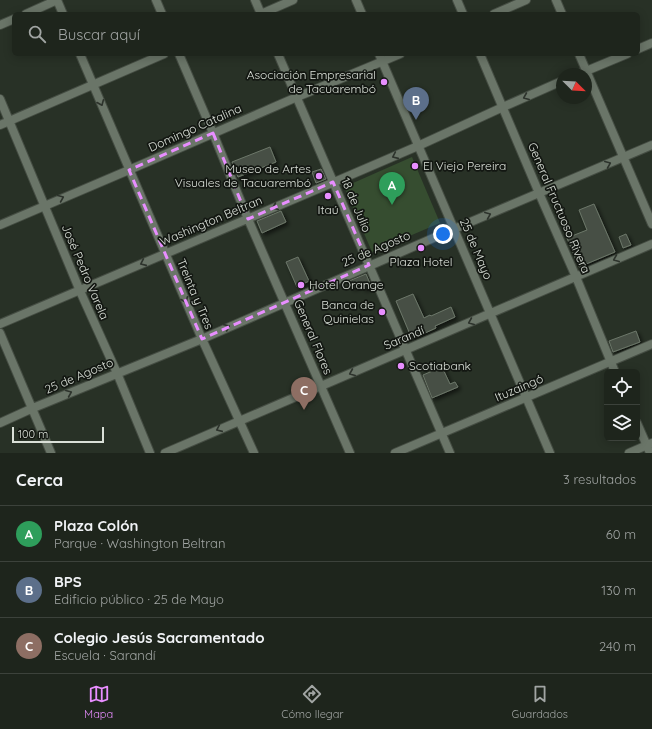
<!DOCTYPE html>
<html lang="es">
<meta charset="utf-8">
<style>
:root{--surface:#1e251c;--page:#262d25;--text:#f1f3f6;--muted:#a1a5a3;--line:#3c423b;--accent:#e88eff}
body{margin:0;font-family:Quicksand,sans-serif;background:var(--page);color:var(--text)}
.controls{position:absolute;right:12px;bottom:12px;display:grid;overflow:hidden;border-radius:6px;box-shadow:0 2px 10px #0003}
.controls button{width:36px;height:36px;display:grid;place-items:center;padding:0;border:0;border-bottom:1px solid var(--line);background:var(--surface);color:var(--text);font:20px sans-serif}
.compass{position:absolute;left:556px;top:68px;width:36px;height:36px;border-radius:50%;background:var(--surface);box-shadow:0 2px 10px #0003;rotate:114deg}
.scale{position:absolute;left:12px;bottom:10px;width:92px;box-sizing:border-box;padding-left:4px;border:2px solid #dae0d8;border-top:0;font-size:11px;line-height:14px;white-space:nowrap;color:#dae0d8;-webkit-text-stroke:3px #131712;paint-order:stroke}
.you{position:absolute;left:443px;top:234px;width:14px;height:14px;margin:-10px;border:3px solid #fff;border-radius:50%;background:#1a73e8;box-shadow:0 0 0 6px #1a73e833}
.badge{display:grid;place-items:center;width:26px;height:26px;border-radius:50%;background:var(--accent);color:#fff;font-size:13px;font-weight:700}
.pin{position:absolute;translate:-50% -33px;filter:drop-shadow(0 1px 2px #0008)}
.pin::after{content:'';position:absolute;top:21px;width:14px;height:12px;background:inherit;clip-path:polygon(0 0,100% 0,50% 100%)}
.list{margin:0;padding:0;list-style:none}
h2{display:flex;justify-content:space-between;align-items:center;height:52px;margin:0;padding:0 16px;font-size:17px}
h2 small{font-size:13px;font-weight:400;color:var(--muted)}
.list li{display:grid;grid-template-columns:26px 1fr auto;gap:12px;align-items:center;box-sizing:border-box;height:56px;padding:0 16px;border-top:1px solid var(--line)}
.list b{display:block;font-size:15px;white-space:nowrap}
.list p{margin:0;font-size:13px;white-space:nowrap;color:var(--muted)}
.list em{font-size:13px;font-style:normal;color:var(--muted)}
.icon{flex:none;width:22px;height:22px;fill:none;stroke:currentColor;stroke-width:2;stroke-linecap:round;stroke-linejoin:round}
.map{position:relative;flex:none;width:652px;height:453px;overflow:hidden}
.search{position:absolute;background:var(--surface);box-shadow:0 2px 10px #0003;left:12px;right:12px;top:12px;height:44px;display:flex;align-items:center;gap:10px;box-sizing:border-box;padding:0 14px;border-radius:6px;color:var(--muted);font-size:15px}
.sheet{height:220px;background:var(--surface)}
nav{display:flex;justify-content:space-around;align-items:center;box-sizing:border-box;height:56px;border-top:1px solid var(--line);background:var(--surface);font-size:11px;color:var(--muted)}
nav a{display:grid;justify-items:center;gap:2px}
nav .on{color:var(--accent)}
.map>svg:first-child{display:block}
.green{fill:#364d30}
.building{fill:#465044;stroke:#6d776a;filter:url(#shadow)}
.lines{fill:none;stroke-linecap:round;stroke-linejoin:round}
.minor-casing{stroke:#454d43;stroke-width:10}
.minor{stroke:#6a7568;stroke-width:8}
.oneway{stroke:#2d332c}
.marked{fill:none;stroke:#e88eff;stroke-width:3;stroke-dasharray:8 5;stroke-linejoin:round}
.poi-dot{fill:#e88eff;stroke:#131712;stroke-width:1.5}
.labels{text-anchor:middle;stroke-width:3.5;stroke-linejoin:round;paint-order:stroke}
.poi-label{font-size:12px;fill:#dae0d8;stroke:#131712;text-anchor:end}
.street-label{font-size:12px;fill:#dae0d8;stroke:#131712}
</style>
<div class="map">
<svg width="652" height="453" viewBox="0 0 652 453">
<defs>
<filter id="shadow"><feDropShadow dx="2.5" dy="2.5" stdDeviation="2" flood-color="#0009"/></filter>
</defs>
<rect width="100%" height="100%" fill="#283126"/>
<!-- green -->
<path class="green" d="M412,157L440,223L372,252L344,187Z"/>
<!-- building -->
<path class="building" d="M270,147L276,162L238,177L232,162Z
M321,169L326,179L316,183L312,172Z
M594,204L615,252L579,267L567,238L587,230L579,210Z
M281,211L286,222L262,233L257,221Z
M626,234L631,245L623,248L619,237Z
M298,257L309,281L297,287L286,262Z
M366,274L371,286L364,289L362,284L352,288L349,281Z
M413,294L424,318L430,315L431,316L451,307L455,317L435,326L436,328L412,339L396,301Z
M636,331L640,342L613,352L609,341Z
M442,367L450,384L455,382L458,387L432,398L423,375Z"/>
<g class="lines">
<defs>
<path id="minor" d="M57,0L63,14
M156,0L162,14
M255,0L261,14
M356,0L362,14
M457,0L463,14
M556,0L562,14
M26,14L57,0
M261,14L293,0
M494,14L526,0
M0,25L14,19
M638,49L652,43
M80,54L202,339L254,453
M179,54L213,133L248,219L350,453
M278,54L450,453
M379,54L550,453
M480,54L539,193L576,277L615,372
M579,54L652,224
M579,74L627,54
M0,99L80,291L117,373L150,453
M0,125L164,54
M0,225L129,170L297,97L400,54
M0,324L339,180L418,146L503,107L562,81
M0,333L51,453
M0,423L33,408L202,339L454,229L652,145
M637,423L650,453
M165,453L652,244
M395,453L652,344
M629,453L652,443"/>
</defs>
<!-- minor casing -->
<use href="#minor" class="minor-casing"/>
<!-- minor -->
<use href="#minor" class="minor"/>
</g>
<!-- one-way arrows -->
<defs><path id="oneway-chevron" d="M-2-3.5L2.5 0L-2 3.5" fill="none" stroke-width="1.6" stroke-linecap="round" stroke-linejoin="round"/></defs>
<g class="oneway">
<use href="#oneway-chevron" transform="translate(526 97) rotate(157)"/>
<use href="#oneway-chevron" transform="translate(101 103) rotate(67)"/>
<use href="#oneway-chevron" transform="translate(395 156) rotate(156)"/>
<use href="#oneway-chevron" transform="translate(608 164) rotate(-23)"/>
<use href="#oneway-chevron" transform="translate(61 198) rotate(-23)"/>
<use href="#oneway-chevron" transform="translate(275 207) rotate(157)"/>
<use href="#oneway-chevron" transform="translate(488 215) rotate(-23)"/>
<use href="#oneway-chevron" transform="translate(616 259) rotate(157)"/>
<use href="#oneway-chevron" transform="translate(143 263) rotate(156)"/>
<use href="#oneway-chevron" transform="translate(185 300) rotate(67)"/>
<use href="#oneway-chevron" transform="translate(471 322) rotate(157)"/>
<use href="#oneway-chevron" transform="translate(227 327) rotate(-24)"/>
<use href="#oneway-chevron" transform="translate(352 373) rotate(157)"/>
<use href="#oneway-chevron" transform="translate(69 393) rotate(-23)"/>
<use href="#oneway-chevron" transform="translate(219 429) rotate(156)"/>
</g>
<!-- marked area -->
<path class="marked" d="M213,133L248,219L333,182L369,265L202,339L129,170Z"/>
<!-- markers -->
<g class="poi-dot">
<circle cx="384" cy="82" r="4"/>
<circle cx="415" cy="166" r="4"/>
<circle cx="319" cy="176" r="4"/>
<circle cx="328" cy="196" r="4"/>
<circle cx="421" cy="248" r="4"/>
<circle cx="301" cy="285" r="4"/>
<circle cx="382" cy="312" r="4"/>
<circle cx="401" cy="366" r="4"/>
</g>
<g class="labels">
<!-- poi labels -->
<g class="poi-label">
<text x="376" y="79">Asociación Empresarial<tspan x="376" dy="14">de Tacuarembó</tspan></text>
<text x="423" y="170" text-anchor="start">El Viejo Pereira</text>
<text x="311" y="173">Museo de Artes<tspan x="311" dy="14">Visuales de Tacuarembó</tspan></text>
<text x="328" y="214" text-anchor="middle">Itaú</text>
<text x="421" y="266" text-anchor="middle">Plaza Hotel</text>
<text x="309" y="289" text-anchor="start">Hotel Orange</text>
<text x="374" y="309">Banca de<tspan x="374" dy="14">Quinielas</tspan></text>
<text x="409" y="370" text-anchor="start">Scotiabank</text>
</g>
<!-- street labels -->
<g class="street-label">
<text transform="translate(195 128) rotate(-24)" y="4">Domingo Catalina</text>
<text transform="translate(356 205) rotate(67)" y="4">18 de Julio</text>
<text transform="translate(559 208) rotate(67)" y="4">General Fructuoso Rivera</text>
<text transform="translate(211 221) rotate(-23)" y="4">Washington Beltran</text>
<text transform="translate(376 249) rotate(-23)" y="4">25 de Agosto</text>
<text transform="translate(476 249) rotate(67)" y="4">25 de Mayo</text>
<text transform="translate(85 272) rotate(67)" y="4">José Pedro Varela</text>
<text transform="translate(195 294) rotate(67)" y="4">Treinta y Tres</text>
<text transform="translate(313 337) rotate(67)" y="4">General Flores</text>
<text transform="translate(404 338) rotate(-23)" y="4">Sarandí</text>
<text transform="translate(79 376) rotate(-23)" y="4">25 de Agosto</text>
<text transform="translate(519 388) rotate(-23)" y="4">Ituzaingó</text>
</g>
</g>
</svg>
<div class="controls">
<button><svg class="icon" aria-label="locate" viewBox="0 0 24 24"><circle cx="12" cy="12" r="6"/><path d="M12 2v4M12 18v4M2 12h4M18 12h4"/></svg></button>
<button><svg class="icon" aria-label="layers" viewBox="0 0 24 24"><path d="M12 4l9 5-9 5-9-5zM3 14l9 5 9-5"/></svg></button>
</div>
<svg class="compass" viewBox="-18 -18 36 36"><path d="M0-13l5 13h-10z" fill="#e53935"/><path d="M0 13l5-13h-10z" fill="#a1a5a3"/></svg>
<div class="scale">100 m</div>
<div class="you"></div>
<div class="pin badge" style="left:392px;top:205px;background:#2e9e5b">A</div>
<div class="pin badge" style="left:416px;top:120px;background:#5c6f8a">B</div>
<div class="pin badge" style="left:304px;top:410px;background:#8d6e63">C</div>
<div class="search"><svg class="icon" aria-label="search" viewBox="0 0 24 24"><circle cx="10" cy="10" r="6"/><path d="M15 15l6 6"/></svg>Buscar aquí</div>
</div>
<section class="sheet">
<h2>Cerca<small>3 resultados</small></h2>
<ul class="list">
<li><span class="badge" style="background:#2e9e5b">A</span><div><b>Plaza Colón</b><p>Parque · Washington Beltran</p></div><em>60 m</em></li>
<li><span class="badge" style="background:#5c6f8a">B</span><div><b>BPS</b><p>Edificio público · 25 de Mayo</p></div><em>130 m</em></li>
<li><span class="badge" style="background:#8d6e63">C</span><div><b>Colegio Jesús Sacramentado</b><p>Escuela · Sarandí</p></div><em>240 m</em></li>
</ul>
</section>
<nav>
<a class="on"><svg class="icon" aria-label="map" viewBox="0 0 24 24"><path d="M3 6l6-2 6 2 6-2v14l-6 2-6-2-6 2zM9 4v14M15 6v14"/></svg>Mapa</a>
<a><svg class="icon" aria-label="directions" viewBox="0 0 24 24"><path d="M12 3l9 9-9 9-9-9zM9 14v-3h6M13 9l2 2-2 2"/></svg>Cómo llegar</a>
<a><svg class="icon" aria-label="saved" viewBox="0 0 24 24"><path d="M7 4h10v16l-5-4-5 4z"/></svg>Guardados</a>
</nav>
